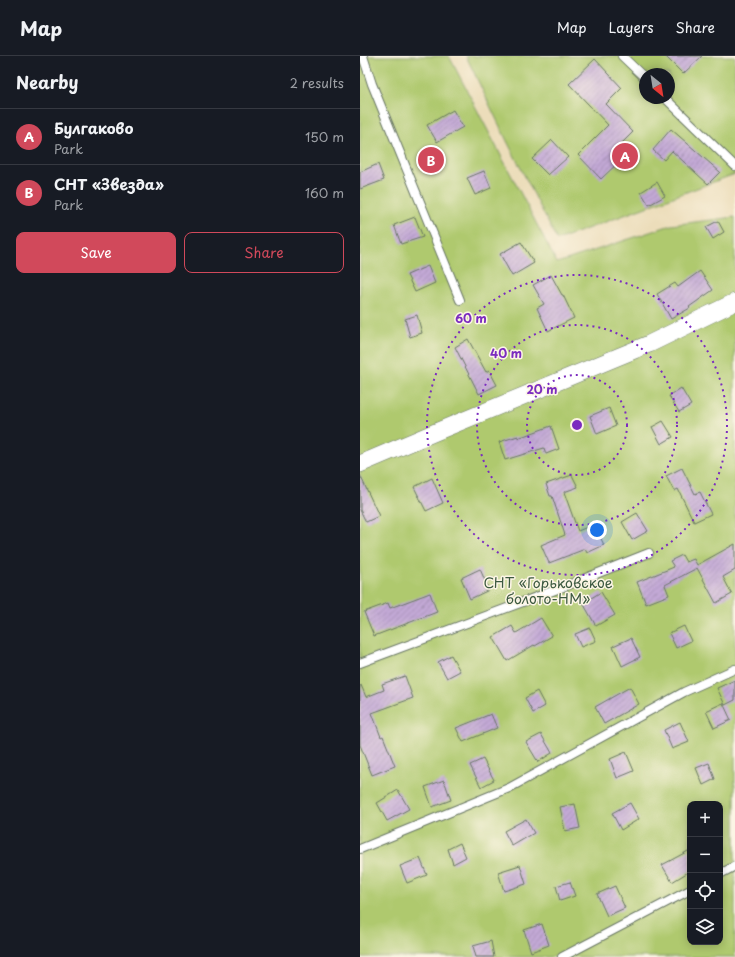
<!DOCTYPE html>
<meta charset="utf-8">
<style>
:root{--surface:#171b24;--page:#20242c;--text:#f1f3f6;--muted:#9ea1a6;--line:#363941;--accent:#d1495b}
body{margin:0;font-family:"Playpen Sans",sans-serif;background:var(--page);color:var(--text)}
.controls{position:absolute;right:12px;bottom:12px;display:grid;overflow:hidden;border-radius:8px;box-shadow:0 2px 10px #0003}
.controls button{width:36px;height:36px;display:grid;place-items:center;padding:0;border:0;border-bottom:1px solid var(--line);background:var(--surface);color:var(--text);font:20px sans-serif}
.compass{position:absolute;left:279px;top:12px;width:36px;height:36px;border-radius:50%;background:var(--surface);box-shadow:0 2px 10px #0003;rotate:150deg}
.you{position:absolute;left:237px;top:474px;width:14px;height:14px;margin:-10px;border:3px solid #fff;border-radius:50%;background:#1a73e8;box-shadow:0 0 0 6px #1a73e833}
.badge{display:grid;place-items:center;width:26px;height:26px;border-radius:50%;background:var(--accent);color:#fff;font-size:13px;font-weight:700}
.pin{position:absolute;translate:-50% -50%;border:2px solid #fff;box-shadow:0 1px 4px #0006}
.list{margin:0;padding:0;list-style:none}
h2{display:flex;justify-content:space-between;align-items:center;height:52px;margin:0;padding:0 16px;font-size:17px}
h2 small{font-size:13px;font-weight:400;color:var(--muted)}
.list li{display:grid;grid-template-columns:26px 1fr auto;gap:12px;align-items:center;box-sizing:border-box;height:56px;padding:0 16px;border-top:1px solid var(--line)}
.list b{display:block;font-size:15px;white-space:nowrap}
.list p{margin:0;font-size:13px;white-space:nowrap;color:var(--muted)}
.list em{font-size:13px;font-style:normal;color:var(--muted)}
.actions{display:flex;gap:8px;padding:12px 16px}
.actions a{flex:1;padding:9px 0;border:1px solid var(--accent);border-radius:8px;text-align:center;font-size:14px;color:var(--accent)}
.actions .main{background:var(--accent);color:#fff}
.icon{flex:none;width:22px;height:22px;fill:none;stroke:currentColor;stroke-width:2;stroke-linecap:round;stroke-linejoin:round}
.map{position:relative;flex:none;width:375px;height:901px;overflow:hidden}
header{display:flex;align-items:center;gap:24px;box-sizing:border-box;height:56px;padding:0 20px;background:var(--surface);border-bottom:1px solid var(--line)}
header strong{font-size:19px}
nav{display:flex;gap:22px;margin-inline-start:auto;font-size:14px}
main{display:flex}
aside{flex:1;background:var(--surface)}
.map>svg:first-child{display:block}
.garden{fill:#afc96e;stroke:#678351;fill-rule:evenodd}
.building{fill:url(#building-hatch)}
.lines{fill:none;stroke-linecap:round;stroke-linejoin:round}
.service-casing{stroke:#677563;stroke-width:10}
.minor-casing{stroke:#677563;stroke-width:18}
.service{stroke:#fff;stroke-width:8}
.minor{stroke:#fff;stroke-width:17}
.ring{fill:none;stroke:#7b2cbf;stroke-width:2;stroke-dasharray:2 4}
.labels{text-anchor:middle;stroke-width:3;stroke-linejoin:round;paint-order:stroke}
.park-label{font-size:14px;fill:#3c5940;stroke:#fcf5e5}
.centre{fill:#7b2cbf;stroke:#fcf5e5;stroke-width:2}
.ring-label{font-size:12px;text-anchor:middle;font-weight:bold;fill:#7b2cbf;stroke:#fcf5e5;stroke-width:3;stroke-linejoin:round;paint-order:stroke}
</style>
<header>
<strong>Map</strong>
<nav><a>Map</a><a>Layers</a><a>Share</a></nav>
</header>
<main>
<aside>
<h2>Nearby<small>2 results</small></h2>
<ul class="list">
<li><span class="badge">A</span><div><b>Булгаково</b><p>Park</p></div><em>150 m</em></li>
<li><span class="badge">B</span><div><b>СНТ «Звезда»</b><p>Park</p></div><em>160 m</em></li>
</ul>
<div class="actions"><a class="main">Save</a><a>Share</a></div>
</aside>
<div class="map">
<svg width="375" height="901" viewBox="0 0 375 901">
<defs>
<pattern id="building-hatch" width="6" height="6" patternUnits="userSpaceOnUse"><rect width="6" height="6" fill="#c3a9d6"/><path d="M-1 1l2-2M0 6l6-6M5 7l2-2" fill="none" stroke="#9e8bae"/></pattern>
</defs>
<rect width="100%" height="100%" fill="#fcf5e5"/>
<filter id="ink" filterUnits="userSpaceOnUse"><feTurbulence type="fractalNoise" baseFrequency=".025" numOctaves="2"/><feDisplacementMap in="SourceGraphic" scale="8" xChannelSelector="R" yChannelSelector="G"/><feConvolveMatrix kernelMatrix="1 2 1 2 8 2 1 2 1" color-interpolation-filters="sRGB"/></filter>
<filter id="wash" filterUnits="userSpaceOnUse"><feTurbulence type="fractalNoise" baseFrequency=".012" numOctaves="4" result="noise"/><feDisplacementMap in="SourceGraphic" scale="16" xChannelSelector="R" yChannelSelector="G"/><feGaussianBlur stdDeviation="0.9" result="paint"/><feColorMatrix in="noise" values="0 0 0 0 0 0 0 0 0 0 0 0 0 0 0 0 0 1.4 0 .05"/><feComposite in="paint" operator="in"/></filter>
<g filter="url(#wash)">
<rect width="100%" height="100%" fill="#ecddba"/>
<!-- garden -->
<path class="garden" d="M0,0H89L197,207L311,169L375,161V901H0ZM330,748H360V886H330Z
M106,0H375V118L197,184L146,83ZM285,18H309V42H285Z"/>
<g id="blocks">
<!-- building -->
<path class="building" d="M305,0H342L323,18Z
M235,3L262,32L246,48L273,76L253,96L261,104L241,123L218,99L248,69L209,28Z
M93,54L103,71L77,86L67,69Z
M311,73L360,116L348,128L312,95L304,104L293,94Z
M192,84L208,101L188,119L172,103Z
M18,108L24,124L0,133V116Z
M124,115L131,132L115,139L107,122Z
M297,126L305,140L289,149L281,136Z
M55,161L63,181L41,188L34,169Z
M358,165L364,176L353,183L346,171Z
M161,186L174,207L152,220L140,198Z
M68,210L75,227L55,236L47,219Z
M340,215L353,234L329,251L330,252L311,263L297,238L315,227L318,231Z
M191,219L202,239H203L214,262L188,275L177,252L184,248L173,229Z
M57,259L62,277L50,281L45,263Z
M108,283L126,316L129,314L137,329L119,338L95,291Z
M321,332L331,349L319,356L309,340Z
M249,352L256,370L237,378L230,360Z
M303,365L313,381L301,388L292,371Z
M191,370L199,393L186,398L184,392L145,404L139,386L158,380V382Z
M322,412L335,438L340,436L351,458L334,466L318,433L314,435L306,420Z
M0,419L19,460L6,466L0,454Z
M212,419L218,431L204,436L218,475L234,468L244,489L227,497L225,493L189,507L181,489L205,479L192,440H190L186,428Z
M72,422L83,447L66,455L54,431Z
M277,457L288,475L272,484L262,466Z
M375,488V514L363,521L372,538L356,547L337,512L305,529L309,539L286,548L277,526L314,511L310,505L322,499L326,506L334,503L337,509Z
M120,513L129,534L110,543L101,522Z
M241,536L255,559L236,570L223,547Z
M70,537L77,556L14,580L4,556L28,547L30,552Z
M181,562L192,580L175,590L174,589L147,605L133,581L152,570L156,577Z
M324,570L331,585L316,592L309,577Z
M230,572L236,585L221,591L215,578Z
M271,582L280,601L262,610L253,590Z
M91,599L100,615L87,622L78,606Z
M45,620L53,642L12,657L21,681L23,680L35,710L12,719L0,689V630L1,629L6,641L24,634L22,628Z
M375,624V644L365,649L357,632Z
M270,631L279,648L244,668L235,651Z
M177,635L185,650L173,657L165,642Z
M363,647L371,664L354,672L346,655Z
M131,658L137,672L103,686L96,672Z
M320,666L329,686L312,693L304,674Z
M181,678L192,697L178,706L166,686Z
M266,696L274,715L257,722L250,703Z
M123,703L134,724L121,731L110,709Z
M349,707L355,723L343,729L336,712Z
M84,724L91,744L72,751L65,731Z
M38,734L49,753L27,765L17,747Z
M270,747L279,763L261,774L252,757Z
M215,748L220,772L205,775L200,751Z
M166,763L174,777L152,790L144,775Z
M100,787L106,801L93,808L88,793Z
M330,794V815L312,826L302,809Z
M60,802L67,819L47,827L40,810Z
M160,809L166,828L144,835L138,816Z
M210,826L215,840L200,845L196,830Z
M255,830L265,852L247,860L237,838Z
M182,868L189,889L171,896L164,874Z
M131,885L134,901H116L113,890Z"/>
</g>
</g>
<g filter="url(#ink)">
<use href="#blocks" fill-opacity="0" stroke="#677563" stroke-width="1"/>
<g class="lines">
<defs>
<path id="service" d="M3,0L12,28L100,244
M262,0L285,22
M305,42L375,110
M0,607L203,531L289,497
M0,793L149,732L324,636L375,613
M360,818L375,810
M202,901L330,834"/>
<path id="minor" d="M0,408L78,375L289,288L375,246"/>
</defs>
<!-- service casing -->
<use href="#service" class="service-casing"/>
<!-- minor casing -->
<use href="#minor" class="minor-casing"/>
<!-- service -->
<use href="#service" class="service"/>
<!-- minor -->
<use href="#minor" class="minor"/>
</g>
</g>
<!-- distance rings -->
<g class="ring">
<circle cx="217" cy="369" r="50"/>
<circle cx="217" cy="369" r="100"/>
<circle cx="217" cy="369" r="150"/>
</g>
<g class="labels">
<!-- park labels -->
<g class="park-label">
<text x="188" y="532">СНТ «Горьковское<tspan x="188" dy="16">болото-НМ»</tspan></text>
</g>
</g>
<circle cx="217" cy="369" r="6" class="centre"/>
<g class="ring-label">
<text x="111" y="267">60 m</text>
<text x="146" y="302">40 m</text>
<text x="182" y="338">20 m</text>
</g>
</svg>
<div class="controls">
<button>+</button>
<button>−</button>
<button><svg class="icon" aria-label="locate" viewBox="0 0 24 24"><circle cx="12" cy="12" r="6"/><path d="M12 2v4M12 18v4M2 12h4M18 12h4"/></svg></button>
<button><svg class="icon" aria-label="layers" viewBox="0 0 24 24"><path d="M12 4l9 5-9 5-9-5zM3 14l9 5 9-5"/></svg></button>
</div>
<svg class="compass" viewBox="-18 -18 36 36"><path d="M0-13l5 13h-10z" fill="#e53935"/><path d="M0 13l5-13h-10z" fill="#9ea1a6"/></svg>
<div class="you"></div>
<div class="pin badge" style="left:265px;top:100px">A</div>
<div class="pin badge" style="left:71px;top:104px">B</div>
</div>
</main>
